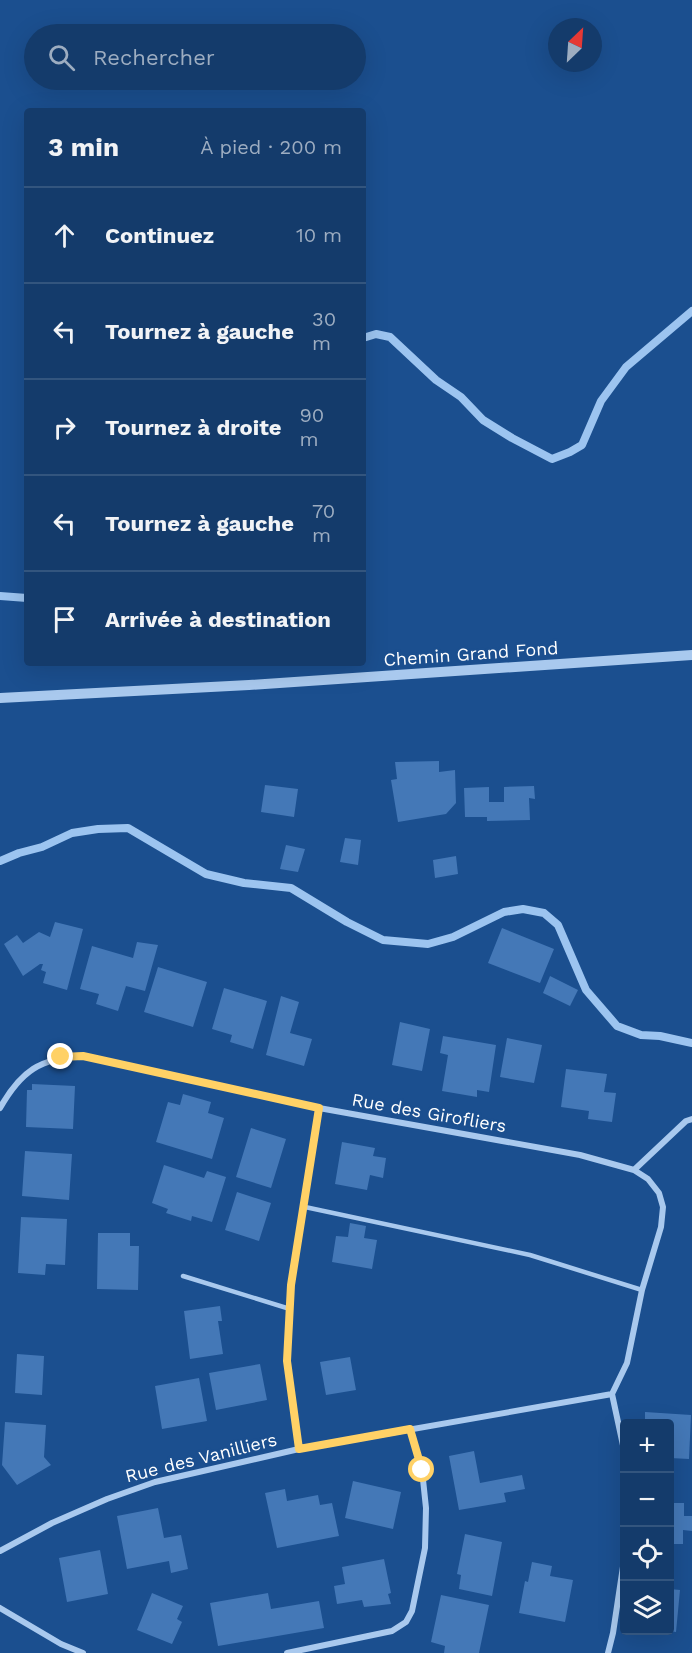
<!DOCTYPE html>
<html lang="fr">
<meta charset="utf-8">
<style>
:root{--surface:#143b6b;--page:#214673;--text:#f1f3f6;--muted:#9dadc1;--line:#33557e}
body{margin:0;font-family:"Work Sans",sans-serif;background:var(--page);color:var(--text)}
.controls{position:absolute;right:18px;bottom:18px;display:grid;overflow:hidden;border-radius:6px;box-shadow:0 6px 24px #0002}
.controls button{width:54px;height:54px;display:grid;place-items:center;padding:0;border:0;border-bottom:2px solid var(--line);background:var(--surface);color:var(--text);font:30px sans-serif}
.compass{position:absolute;left:548px;top:18px;width:54px;height:54px;border-radius:50%;background:var(--surface);box-shadow:0 6px 24px #0002;rotate:25deg}
.stop{position:absolute;width:18px;height:18px;margin:-14px;border:4px solid #ffd166;border-radius:50%;background:#fff}
.stop.end{background:#ffd166;border-color:#fff;box-shadow:0 2px 6px #0008}
.list{margin:0;padding:0;list-style:none}
h2{display:flex;justify-content:space-between;align-items:center;height:78px;margin:0;padding:0 24px;font-size:26px}
h2 small{font-size:20px;font-weight:400;color:var(--muted)}
.list li{display:grid;grid-template-columns:39px 1fr auto;gap:18px;align-items:center;box-sizing:border-box;height:96px;padding:0 24px;border-top:2px solid var(--line)}
.list b{display:block;font-size:22px;white-space:nowrap}
.list em{font-size:20px;font-style:normal;color:var(--muted)}
.icon{flex:none;width:33px;height:33px;fill:none;stroke:currentColor;stroke-width:2;stroke-linecap:round;stroke-linejoin:round}
.map{position:relative;flex:none;width:692px;height:1653px;overflow:hidden}
.search{position:absolute;background:var(--surface);box-shadow:0 6px 24px #0002;left:24px;top:24px;width:342px;height:66px;display:flex;align-items:center;gap:15px;box-sizing:border-box;padding:0 21px;border-radius:33px;color:var(--muted);font-size:22px}
.panel{position:absolute;background:var(--surface);box-shadow:0 6px 24px #0002;left:24px;top:108px;width:342px;height:558px;border-radius:6px}
.map>svg:first-child{display:block}
.lines{fill:none;stroke-linecap:round;stroke-linejoin:round}
.stream{stroke:#9cc4f0;stroke-width:8}
.building{fill:#4478b7}
.service{stroke:#a9c9ee;stroke-width:4.5}
.minor{stroke:#a9c9ee;stroke-width:6}
.tertiary{stroke:#a9c9ee;stroke-width:10}
.route{stroke:#ffd166;stroke-width:8}
.labels{text-anchor:middle;stroke-width:5;stroke-linejoin:round;paint-order:stroke}
.street-label{font-size:18px;fill:#fff;stroke:#1b4f8f}
</style>
<div class="map">
<svg width="692" height="1653" viewBox="0 0 692 1653">
<rect width="100%" height="100%" fill="#1b4f8f"/>
<g class="lines">
<!-- stream -->
<path class="stream" d="M363,338L376,334L390,337L436,380L461,397L483,420L512,438L552,459L570,452L582,445L601,401L626,367L692,311
M0,596L27,598
M0,861L19,853L42,847L72,833L98,829L128,828L206,874L244,883L291,888L347,922L383,940L428,944L453,937L504,912L523,909L544,913L558,925L586,990L617,1026L641,1035L660,1036L692,1043"/>
</g>
<!-- building -->
<path class="building" d="M439,761V772L455,770L456,803L446,814L398,822L391,780L397,779L395,762Z
M265,785L298,789L294,817L261,812Z
M534,786L535,799L529,798L530,820L487,821V817H465L464,788L489,787V802H504V787Z
M345,838L361,840L358,865L340,862Z
M286,845L305,849L298,872L280,869Z
M456,856L458,874L435,878L433,860Z
M55,922L83,929L67,990L43,983L46,972L41,970L43,964H40L23,976L4,944L17,935L23,943L39,932L50,937Z
M502,928L554,949L540,983L488,963Z
M137,942L158,945L145,991L126,986L118,1011L96,1004L99,994L80,989L92,946L133,958Z
M158,967L207,982L193,1027L144,1012Z
M550,976L578,990L570,1006L543,993Z
M224,988L267,1001L253,1049L230,1042L232,1035L212,1029Z
M281,996L299,1002L290,1033L312,1039L304,1066L266,1055Z
M400,1022L430,1029L422,1071L392,1065Z
M443,1036L496,1045L489,1092L477,1090V1097L442,1091L448,1055L440,1053Z
M507,1038L542,1045L534,1083L500,1077Z
M566,1069L607,1074L604,1092L616,1093L612,1122L588,1119L589,1111L561,1107Z
M32,1084L75,1086L73,1129L26,1127L27,1090H32Z
M183,1094L211,1102L208,1113L224,1118L212,1159L156,1142L168,1102L180,1105Z
M251,1128L286,1139L271,1188L236,1177Z
M342,1142L375,1148L373,1156L386,1158L383,1178L370,1175L367,1190L335,1184Z
M25,1151L72,1154L69,1200L22,1196Z
M164,1165L204,1178L207,1171L226,1177L212,1222L192,1216L191,1221L166,1213L168,1209L152,1203Z
M237,1192L271,1203L259,1241L225,1230Z
M21,1217L67,1219L65,1265L46,1264L45,1275L18,1273Z
M350,1223L366,1226L364,1238L377,1240L372,1269L332,1262L336,1236L348,1237Z
M98,1233H130V1246H139L138,1290L97,1289Z
M220,1306L222,1321H218L223,1354L190,1359L184,1311Z
M17,1354L44,1356L42,1395L15,1393Z
M350,1357L356,1390L326,1395L320,1362Z
M260,1364L267,1400L216,1410L209,1373Z
M199,1378L207,1421L162,1429L155,1386Z
M645,1412L691,1415L689,1459L670,1458V1424H645Z
M5,1422L46,1425L44,1457L51,1465L17,1485L2,1465Z
M474,1451L480,1483L522,1475L525,1489L504,1493L506,1502L459,1510L449,1456Z
M353,1481L401,1492L393,1529L345,1518Z
M285,1489L287,1501L318,1495L320,1505L332,1503L339,1536L277,1548L265,1493Z
M670,1503H684V1516H692V1531L683,1530V1544H670Z
M158,1508L164,1538L181,1535L188,1569L171,1573L169,1561L127,1569L117,1516Z
M465,1534L502,1542L492,1596L459,1589L461,1575L457,1574Z
M100,1550L108,1594L67,1602L59,1558Z
M384,1559L391,1593L388,1594L391,1604L364,1607L362,1600L337,1604L334,1586L345,1584L342,1567Z
M532,1562L552,1566L550,1576L573,1580L565,1622L519,1613L525,1581L528,1582Z
M670,1589L680,1590L676,1632L670,1631Z
M152,1593L183,1606L177,1619L182,1622L172,1644L137,1630Z
M268,1593L271,1609L319,1601L324,1628L218,1646L210,1603Z
M441,1595L489,1605L479,1653H444L445,1646L431,1642Z"/>
<g class="lines">
<!-- service -->
<path class="service" d="M305,1207L530,1255L642,1290
M183,1276L290,1309"/>
<!-- minor -->
<path class="minor" d="M0,1108C21,1071 40,1058 83,1056L319,1108L580,1155L634,1170L648,1179L659,1193L663,1207L661,1227L642,1290L627,1363L612,1394
M634,1170L686,1121L692,1119
M612,1394L624,1450
M299,1449L287,1361L291,1285L319,1108
M0,1551L52,1523L107,1499L155,1482L299,1449L612,1394
M0,1608L61,1644L83,1653
M287,1653L392,1631L406,1622L412,1611L425,1548L426,1508L422,1470L410,1429
M608,1653L613,1633L624,1560"/>
<!-- tertiary -->
<path class="tertiary" d="M0,698L249,685L692,655"/>
</g>
<g class="lines">
<!-- route -->
<path class="route" d="M61,1057L83,1056L319,1108L291,1285L287,1361L299,1449L410,1429L422,1470"/>
</g>
<g class="labels">
<!-- street labels -->
<g class="street-label">
<text transform="translate(471 654) rotate(-4)" y="6">Chemin Grand Fond</text>
<text transform="translate(429 1113) rotate(10)" y="6">Rue des Girofliers</text>
<text transform="translate(201 1458) rotate(-14)" y="6">Rue des Vanilliers</text>
</g>
</g>
</svg>
<div class="controls">
<button>+</button>
<button>−</button>
<button><svg class="icon" aria-label="locate" viewBox="0 0 24 24"><circle cx="12" cy="12" r="6"/><path d="M12 2v4M12 18v4M2 12h4M18 12h4"/></svg></button>
<button><svg class="icon" aria-label="layers" viewBox="0 0 24 24"><path d="M12 4l9 5-9 5-9-5zM3 14l9 5 9-5"/></svg></button>
</div>
<svg class="compass" viewBox="-18 -18 36 36"><path d="M0-13l5 13h-10z" fill="#e53935"/><path d="M0 13l5-13h-10z" fill="#9dadc1"/></svg>
<div class="stop" style="left:422px;top:1470px"></div>
<div class="stop end" style="left:61px;top:1057px"></div>
<div class="search"><svg class="icon" aria-label="search" viewBox="0 0 24 24"><circle cx="10" cy="10" r="6"/><path d="M15 15l6 6"/></svg>Rechercher</div>
<section class="panel">
<h2>3 min<small>À pied · 200 m</small></h2>
<ul class="list">
<li><svg class="icon" aria-label="ahead" viewBox="0 0 24 24"><path d="M12 20V5M6 11l6-6 6 6"/></svg><div><b>Continuez</b></div><em>10 m</em></li>
<li><svg class="icon" aria-label="left" viewBox="0 0 24 24"><path d="M17 20v-9H6M10 6l-5 5 5 5"/></svg><div><b>Tournez à gauche</b></div><em>30 m</em></li>
<li><svg class="icon" aria-label="right" viewBox="0 0 24 24"><path d="M7 20v-9h11M14 6l5 5-5 5"/></svg><div><b>Tournez à droite</b></div><em>90 m</em></li>
<li><svg class="icon" aria-label="left" viewBox="0 0 24 24"><path d="M17 20v-9H6M10 6l-5 5 5 5"/></svg><div><b>Tournez à gauche</b></div><em>70 m</em></li>
<li><svg class="icon" aria-label="arrive" viewBox="0 0 24 24"><path d="M6 21V4h12l-3 4 3 4H6"/></svg><div><b>Arrivée à destination</b></div></li>
</ul>
</section>
</div>
